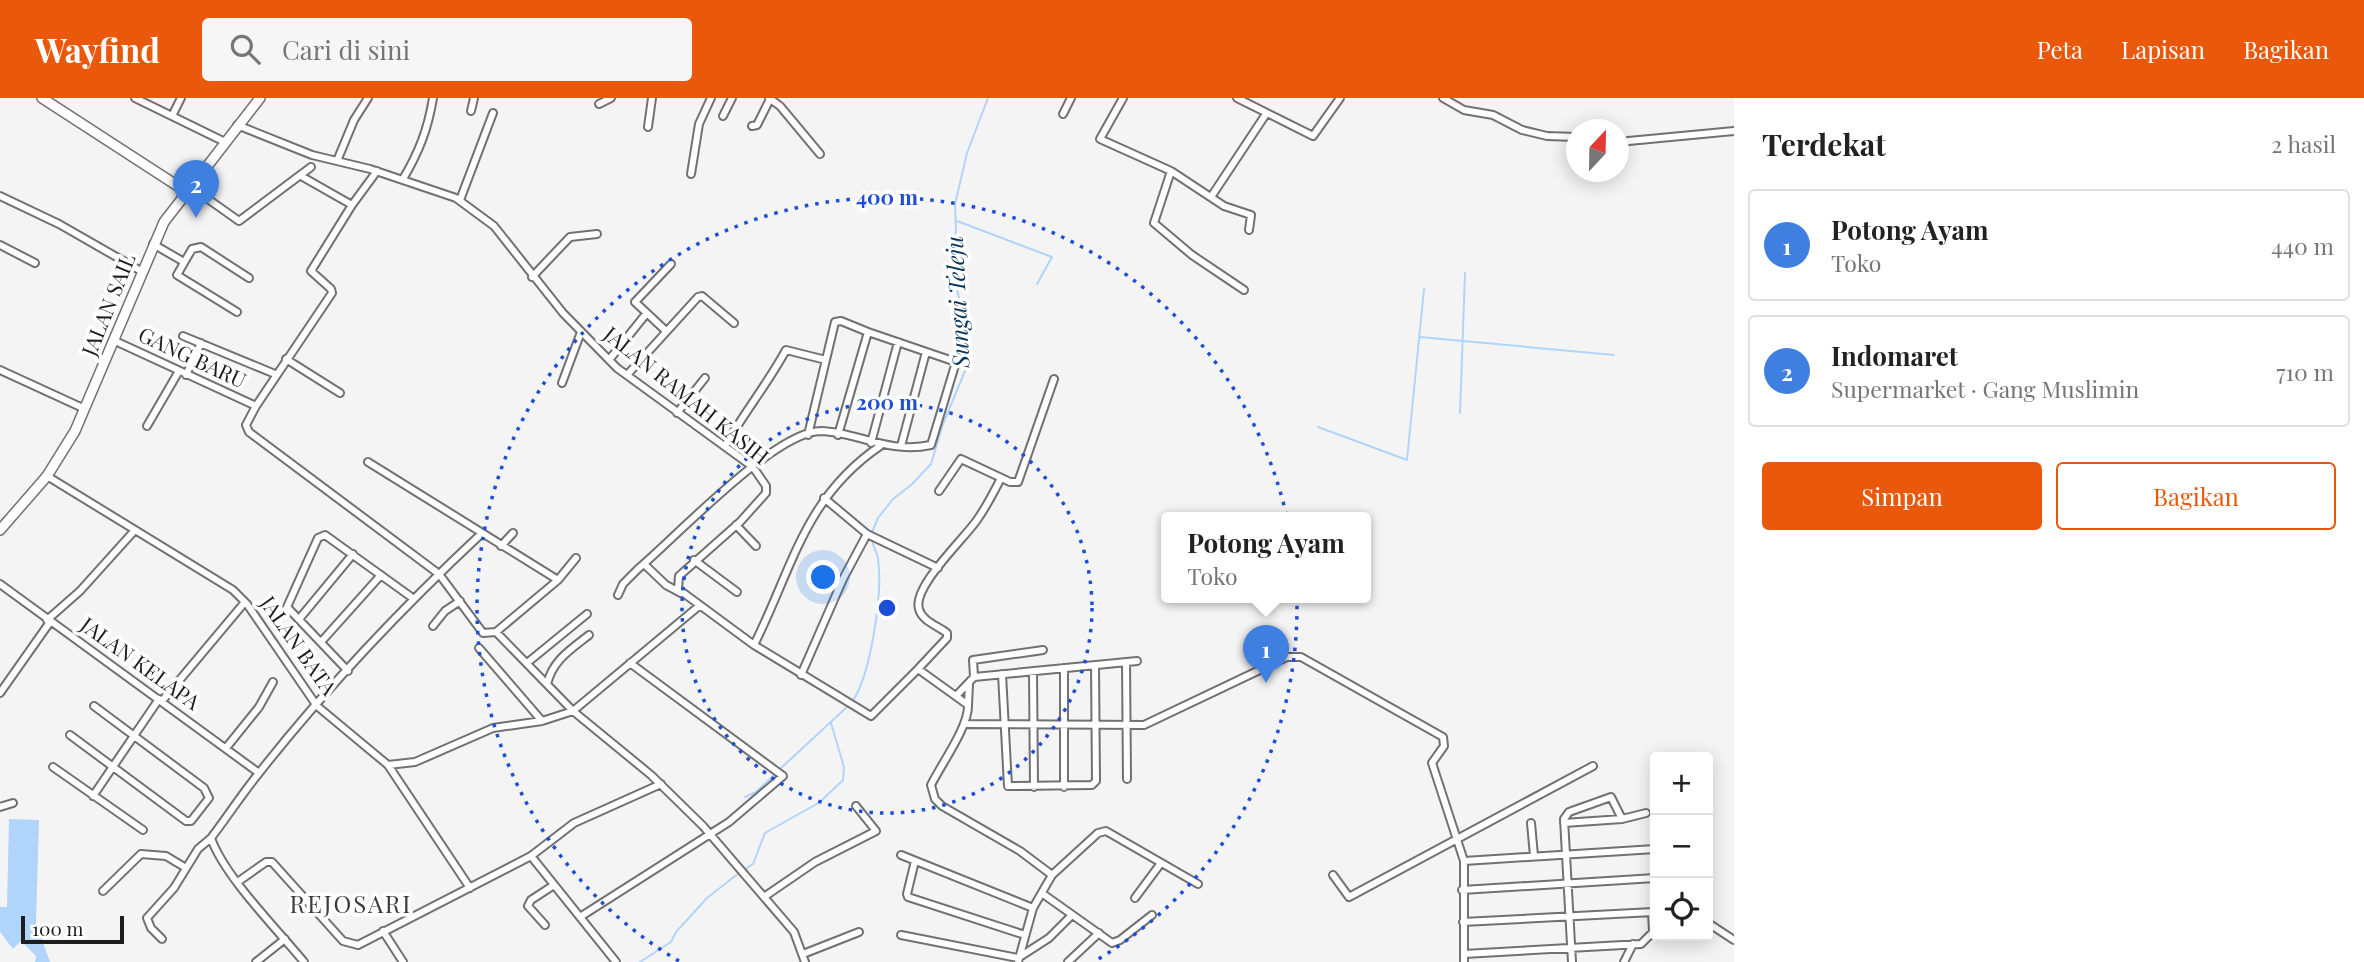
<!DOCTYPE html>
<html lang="id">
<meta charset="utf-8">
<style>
:root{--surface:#fff;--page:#f6f6f6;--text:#222;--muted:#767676;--line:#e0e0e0;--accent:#ea580c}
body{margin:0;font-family:"Playfair Display",serif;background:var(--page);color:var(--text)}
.controls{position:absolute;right:21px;bottom:21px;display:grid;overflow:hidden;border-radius:7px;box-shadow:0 4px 18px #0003}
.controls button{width:63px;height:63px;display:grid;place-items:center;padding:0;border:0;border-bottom:2px solid var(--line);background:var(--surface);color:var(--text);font:35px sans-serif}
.compass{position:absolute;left:1566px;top:21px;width:63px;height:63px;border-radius:50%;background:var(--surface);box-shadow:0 4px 18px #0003;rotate:22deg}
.scale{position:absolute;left:21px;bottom:18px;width:103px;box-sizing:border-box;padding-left:7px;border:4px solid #1d1d1d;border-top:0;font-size:19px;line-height:24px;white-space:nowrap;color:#1d1d1d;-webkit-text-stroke:5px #fff;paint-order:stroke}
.you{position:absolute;left:824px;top:480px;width:24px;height:24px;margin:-18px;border:5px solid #fff;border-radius:50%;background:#1a73e8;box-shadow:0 0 0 10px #1a73e833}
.badge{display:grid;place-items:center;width:46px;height:46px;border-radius:50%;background:var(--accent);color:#fff;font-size:23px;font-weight:700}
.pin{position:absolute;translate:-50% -58px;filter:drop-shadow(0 2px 4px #0008)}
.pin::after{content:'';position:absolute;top:37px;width:24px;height:21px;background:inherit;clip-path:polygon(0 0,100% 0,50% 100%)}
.popup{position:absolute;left:1161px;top:414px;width:210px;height:91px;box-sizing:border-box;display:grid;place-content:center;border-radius:7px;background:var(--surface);filter:drop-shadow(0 2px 5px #0005);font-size:23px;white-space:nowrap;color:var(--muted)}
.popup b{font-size:26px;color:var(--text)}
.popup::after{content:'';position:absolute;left:50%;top:100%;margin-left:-14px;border:14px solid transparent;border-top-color:var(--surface)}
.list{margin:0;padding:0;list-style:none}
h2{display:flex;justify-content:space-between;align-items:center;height:91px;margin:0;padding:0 28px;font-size:30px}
h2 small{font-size:23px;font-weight:400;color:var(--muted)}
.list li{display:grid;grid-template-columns:46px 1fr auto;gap:21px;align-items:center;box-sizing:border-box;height:112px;margin:0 14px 14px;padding:0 14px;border:2px solid var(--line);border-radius:7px}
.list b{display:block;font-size:26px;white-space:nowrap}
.list p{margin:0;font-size:23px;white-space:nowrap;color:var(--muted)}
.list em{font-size:23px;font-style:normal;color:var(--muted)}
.actions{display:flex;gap:14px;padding:21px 28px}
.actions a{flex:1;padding:16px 0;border:2px solid var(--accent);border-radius:7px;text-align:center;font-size:24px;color:var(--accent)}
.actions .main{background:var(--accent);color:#fff}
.icon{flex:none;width:38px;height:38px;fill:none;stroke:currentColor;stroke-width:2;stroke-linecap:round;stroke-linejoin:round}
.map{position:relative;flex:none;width:1734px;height:864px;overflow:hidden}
header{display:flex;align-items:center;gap:42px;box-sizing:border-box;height:98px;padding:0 35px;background:var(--accent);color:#fff}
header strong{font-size:33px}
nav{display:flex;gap:38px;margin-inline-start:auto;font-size:24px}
.search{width:490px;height:63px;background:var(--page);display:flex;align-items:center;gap:18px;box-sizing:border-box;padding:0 24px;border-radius:7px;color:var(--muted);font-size:26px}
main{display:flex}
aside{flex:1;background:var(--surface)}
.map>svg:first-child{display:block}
.water{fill:#b1d4fa}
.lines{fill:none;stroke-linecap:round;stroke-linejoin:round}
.stream{stroke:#b1d4fa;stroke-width:2}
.street-casing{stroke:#717172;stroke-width:10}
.secondary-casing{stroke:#717172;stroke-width:12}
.street{stroke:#fff;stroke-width:6}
.secondary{stroke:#fff;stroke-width:9}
.ring{fill:none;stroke:#1d4ed8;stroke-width:3.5;stroke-dasharray:3.5 7}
.labels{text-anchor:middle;stroke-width:7;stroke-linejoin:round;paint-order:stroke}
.street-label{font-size:21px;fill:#1d1d1d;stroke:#fff}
.water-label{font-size:23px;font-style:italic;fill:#07345b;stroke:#fff}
.quarter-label{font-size:24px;letter-spacing:2px;fill:#3c3c3d;stroke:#fff}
.centre{fill:#1d4ed8;stroke:#fff;stroke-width:3.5}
.ring-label{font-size:21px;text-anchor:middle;font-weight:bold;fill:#1d4ed8;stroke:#fff;stroke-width:7;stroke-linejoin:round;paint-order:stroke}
</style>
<header>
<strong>Wayfind</strong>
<div class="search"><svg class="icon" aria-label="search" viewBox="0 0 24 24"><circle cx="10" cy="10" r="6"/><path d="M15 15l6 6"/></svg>Cari di sini</div>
<nav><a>Peta</a><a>Lapisan</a><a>Bagikan</a></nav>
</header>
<main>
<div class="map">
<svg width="1734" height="864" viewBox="0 0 1734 864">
<rect width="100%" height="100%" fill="#f4f4f5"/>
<!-- water -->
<path class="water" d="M9,721L39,722L36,825L50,864H35L36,858L21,843L13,851L0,834V809H7Z"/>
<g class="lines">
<!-- stream -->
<path class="stream" d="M957,123L1052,159L1037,186
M1420,239L1614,257
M1460,315L1465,175
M1318,329L1407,362L1424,191
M872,434L878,420L893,401L911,387L931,366L943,326L965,273V251L960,243L961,208L951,168L956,133L955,106L967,55L988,0
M852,604C871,577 883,494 878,461C877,453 872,448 872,440
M780,671L848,608
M745,699L756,694L776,675
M744,772L753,766L765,735L820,704L843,682L844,669L831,625
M640,864L671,844L676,834L707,800L739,775"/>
<defs>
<path id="street" d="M135,0L225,44
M769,0L780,8L820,56
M1123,0L1100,41L1171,73L1224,108L1251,117L1249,132
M1237,0L1313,38L1340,0
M1443,0L1464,12L1493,17L1522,32L1547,38L1576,39
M599,6L611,0
M471,13L474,0
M173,16L181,0
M1063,16L1071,0
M723,18L732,0
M237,27L312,57L370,71L456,100L494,128L563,215L617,270L753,369L766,388V395L740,424L679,478L678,491L754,547L871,618L918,571L968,607C969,628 942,665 931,687L935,701L942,708L1020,753L1052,777L1033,810L1018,864
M752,28L757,27L770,1
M648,29L652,0
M1618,44L1734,33
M337,63L354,22L368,0
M1171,73L1154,125L1192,157L1244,192
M691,76L699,26L711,0
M301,78L352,107L311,173L331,191L332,195L256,308L246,327L249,334L439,476L483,535L496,534L573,613L651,677L703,728L794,834L805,864
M403,81C419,54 428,31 433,0
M191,89L239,123L311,69
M0,98L59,126L141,173
M1211,99L1266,16
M460,102L493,15
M352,107L377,73
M153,146L184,164
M0,147L35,165
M532,179L570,139L597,136
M237,214L177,177L192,151L201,149L249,180
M666,233L635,204L671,166
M183,238L275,276
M113,242L256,308
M286,261L340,295
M609,262L646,216
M0,272L85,311
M186,277L201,245
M627,277L698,199L702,198L734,225
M562,285L581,234
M677,315L705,280
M147,328L179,273
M808,337L835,224L841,223L868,234
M871,345L898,244
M725,348C744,315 768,285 786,252L826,262
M901,348L926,254
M368,364L558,482
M47,378L233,492L247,506L317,608L388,667L415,664L493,630L542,623L573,613L699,508
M939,393L961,361L1010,384H1018L1054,281
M824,400L867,436L938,470
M736,427L756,448
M501,448L513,435
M694,462L737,494
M644,466L666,487L681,495
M0,486L259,675
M618,497L623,486L639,470C676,439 775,333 821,333C858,334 887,356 931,347L956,264L868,234L838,337
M300,520L353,456
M47,522L80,493L135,432
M433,528L445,513L460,503
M496,534L558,482L576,460
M321,544L381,477
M754,547C793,469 804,400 880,348
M479,550L542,623
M1126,564L1127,681
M527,565L587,516
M1064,570V689
M918,571L947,540V535C938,528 922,523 919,511C912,489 964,441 977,422C986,409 994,394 1001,380
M348,573L287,509L318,440L325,437L414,501
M1033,573L1034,689
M1002,576L1008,688L1092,687L1096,683L1095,567
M801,577L843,481L867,436
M974,579L973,562L1043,552
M547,586C553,562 570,552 589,537
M0,595L50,524
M957,597L974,579L1137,563
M162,603L245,504
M968,607L969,586
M967,626L1144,627L1287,559H1301L1443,639L1444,648L1432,665L1464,763V864
M70,637L186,723H191L209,700L204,690L94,608
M226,650L259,609L273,584
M388,667L470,790
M53,669L143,732
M93,698L159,601
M0,709L13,705
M1531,725L1534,758
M1564,725L1622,721L1646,715
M901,757L1033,810
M531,758L616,864
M915,763L907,796L908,799L1025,837
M1464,763L1655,751
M1052,777L1098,735L1106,733L1198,786
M1333,777L1349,799L1593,668
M239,783L266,764H272L343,843L358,847L531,758L574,725L661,686
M1462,792L1655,780
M103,793L141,756L166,758L186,770
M1043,796L1112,845L1120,842L1152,817
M764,799L815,764L876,733L856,708
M1135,800L1161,765
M580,819L729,724L783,678L630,565
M1463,824L1653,814
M1708,825L1734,842
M545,827L528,808L531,802L554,787
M383,833L403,864
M901,837L1018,860L1049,840L1072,817
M162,841L151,830L147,820L174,790L198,751L211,740
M803,856L859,834
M1464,856L1641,846L1653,834L1652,814
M256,864L285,841
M304,864C277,831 224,778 211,740C227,719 242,696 259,675C326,590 402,510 481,436
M1068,864L1099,835
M1572,864L1564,721L1569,714L1611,699L1622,721
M1624,864L1633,846"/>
<path id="secondary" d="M42,0L187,94
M0,432L47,378L75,333L164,124L260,0"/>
</defs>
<!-- street casing -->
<use href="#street" class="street-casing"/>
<!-- secondary casing -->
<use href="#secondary" class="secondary-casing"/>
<!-- street -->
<use href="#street" class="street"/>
<!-- secondary -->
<use href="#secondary" class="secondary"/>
</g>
<!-- distance rings -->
<g class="ring">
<circle cx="887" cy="510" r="205"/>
<path d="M679 863A410 410 0 1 1 1095 863"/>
</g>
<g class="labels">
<!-- street labels -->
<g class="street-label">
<text transform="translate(109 207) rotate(-68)" y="7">JALAN SAIL</text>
<text transform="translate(192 260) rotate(25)" y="7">GANG BARU</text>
<text transform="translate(686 298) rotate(39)" y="7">JALAN RAMAH KASIH</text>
<text transform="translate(298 548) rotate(55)" y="7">JALAN BATA</text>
<text transform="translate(140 566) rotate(36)" y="7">JALAN KELAPA</text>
</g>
<!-- water labels -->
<g class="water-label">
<text transform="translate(958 204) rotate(-93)" y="8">Sungai Teleju</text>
</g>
<!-- quarter labels -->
<g class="quarter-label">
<text x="351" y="815">REJOSARI</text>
</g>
</g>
<circle cx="887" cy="510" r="10" class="centre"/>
<g class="ring-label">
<text x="887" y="107">400 m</text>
<text x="887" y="312">200 m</text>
</g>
</svg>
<div class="controls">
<button>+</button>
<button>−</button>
<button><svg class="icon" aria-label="locate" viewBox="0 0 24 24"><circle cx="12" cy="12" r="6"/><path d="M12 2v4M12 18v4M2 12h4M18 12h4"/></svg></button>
</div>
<svg class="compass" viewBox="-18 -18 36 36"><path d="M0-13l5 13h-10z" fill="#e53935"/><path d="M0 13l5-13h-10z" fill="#767676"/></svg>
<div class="scale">100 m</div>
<div class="you"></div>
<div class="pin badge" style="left:1266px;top:585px;background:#3f7fe0">1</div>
<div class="popup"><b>Potong Ayam</b>Toko</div>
<div class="pin badge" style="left:196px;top:120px;background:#3f7fe0">2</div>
</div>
<aside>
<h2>Terdekat<small>2 hasil</small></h2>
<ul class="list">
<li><span class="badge" style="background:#3f7fe0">1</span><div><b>Potong Ayam</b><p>Toko</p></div><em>440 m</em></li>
<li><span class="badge" style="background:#3f7fe0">2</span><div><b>Indomaret</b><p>Supermarket · Gang Muslimin</p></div><em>710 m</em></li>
</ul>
<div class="actions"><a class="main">Simpan</a><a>Bagikan</a></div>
</aside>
</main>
